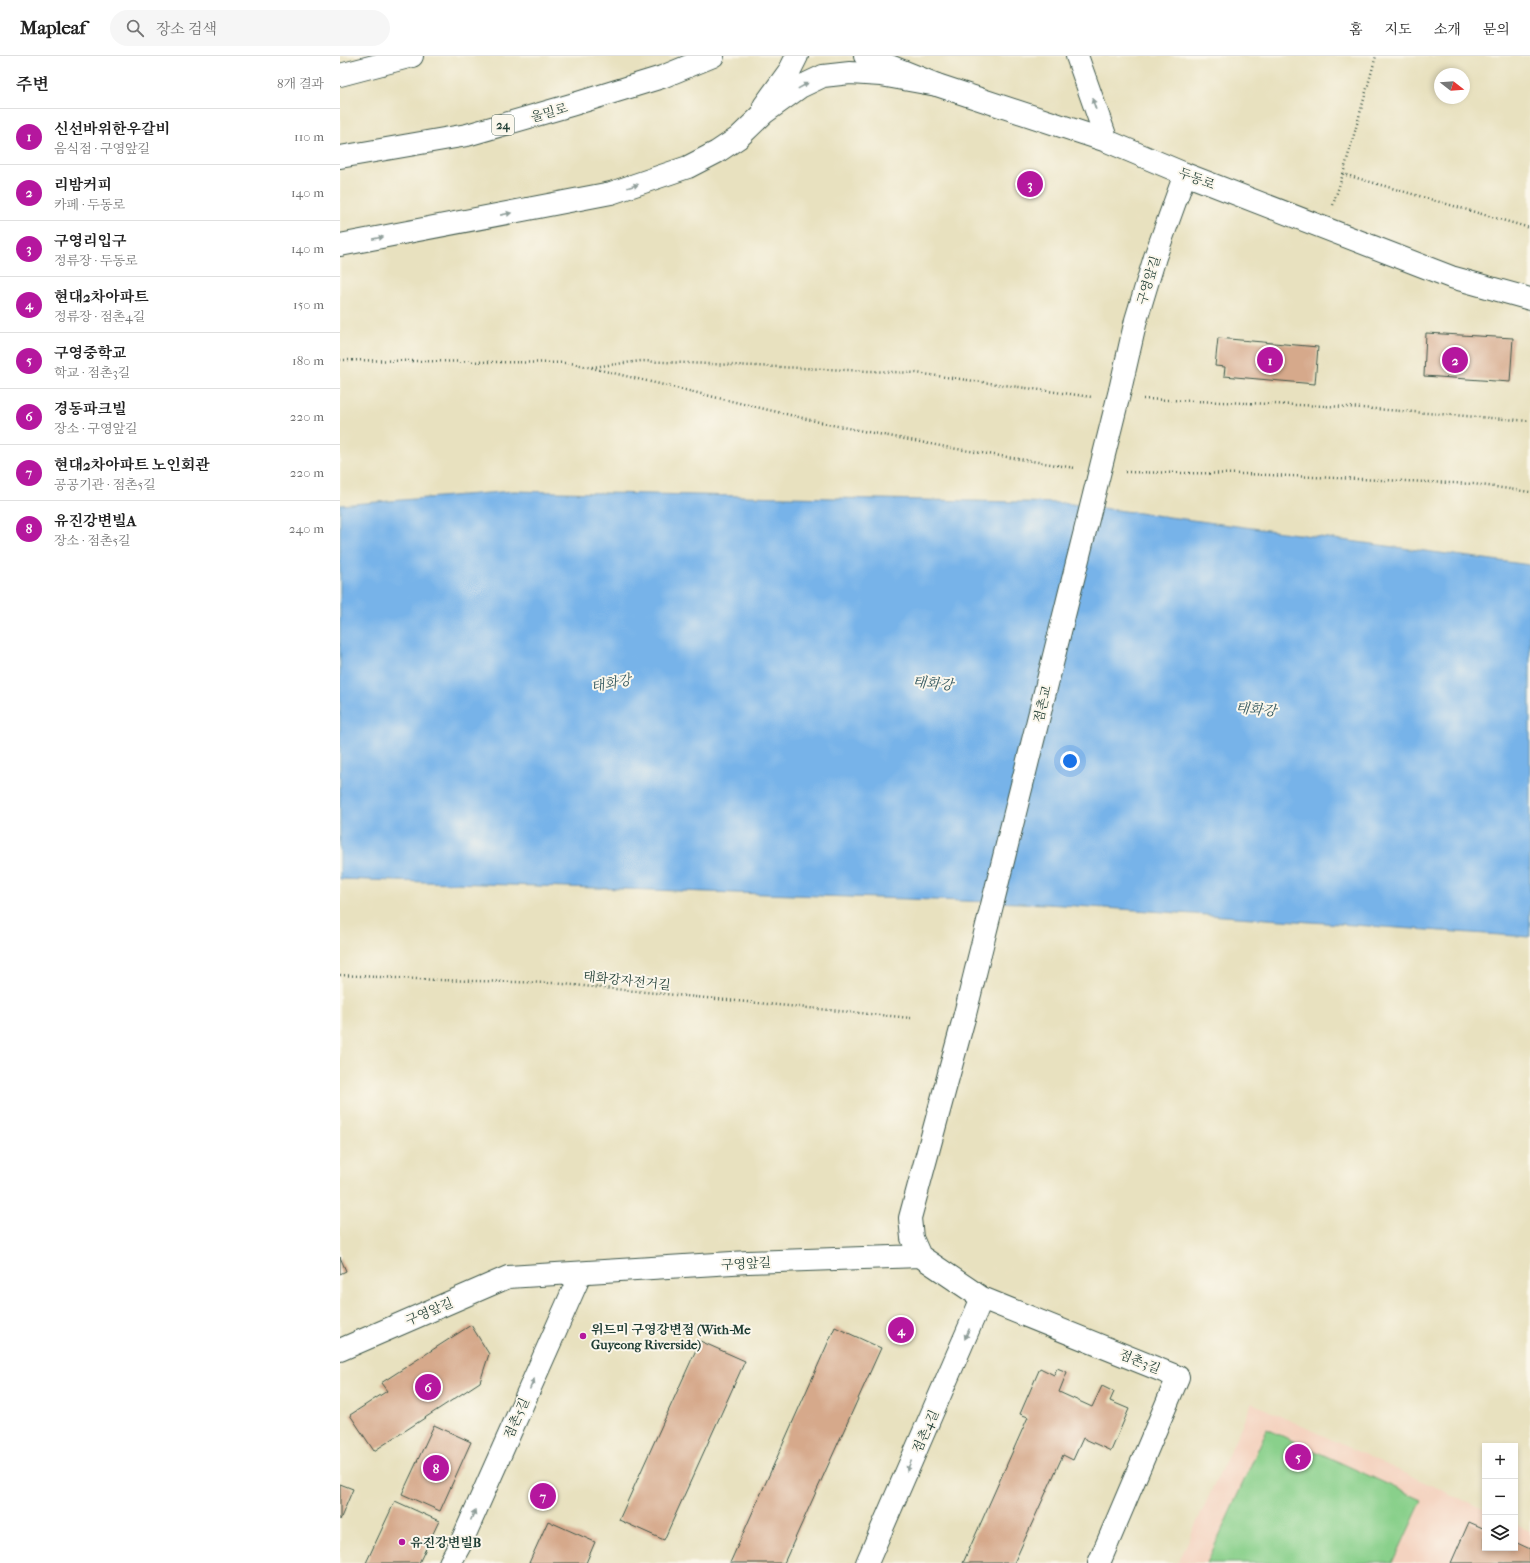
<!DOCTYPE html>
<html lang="ko">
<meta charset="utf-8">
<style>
:root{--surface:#fff;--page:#f6f6f6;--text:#222;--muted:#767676;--line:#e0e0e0;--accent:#b5179e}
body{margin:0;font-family:"IM FELL French Canon","Noto Serif KR",serif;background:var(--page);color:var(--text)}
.controls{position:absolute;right:12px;bottom:12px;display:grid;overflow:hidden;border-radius:0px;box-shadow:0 2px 6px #0003}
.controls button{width:36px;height:36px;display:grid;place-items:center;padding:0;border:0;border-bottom:1px solid var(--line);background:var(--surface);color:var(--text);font:20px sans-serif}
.compass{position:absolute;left:1094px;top:12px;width:36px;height:36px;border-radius:50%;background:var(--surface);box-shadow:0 2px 6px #0003;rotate:107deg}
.you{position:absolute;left:730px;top:705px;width:14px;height:14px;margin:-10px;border:3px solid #fff;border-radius:50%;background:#1a73e8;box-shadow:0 0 0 6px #1a73e833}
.badge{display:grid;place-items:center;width:26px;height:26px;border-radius:50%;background:var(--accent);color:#fff;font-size:13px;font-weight:700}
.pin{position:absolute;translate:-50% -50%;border:2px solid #fff;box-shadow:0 1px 4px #0006}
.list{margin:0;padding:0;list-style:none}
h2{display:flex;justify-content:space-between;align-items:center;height:52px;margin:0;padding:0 16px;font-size:17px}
h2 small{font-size:13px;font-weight:400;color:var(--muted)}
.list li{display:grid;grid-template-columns:26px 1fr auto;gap:12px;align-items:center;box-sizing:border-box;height:56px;padding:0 16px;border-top:1px solid var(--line)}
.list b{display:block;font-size:15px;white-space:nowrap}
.list p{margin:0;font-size:13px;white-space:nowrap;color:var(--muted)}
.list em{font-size:13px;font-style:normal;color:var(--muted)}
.icon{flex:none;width:22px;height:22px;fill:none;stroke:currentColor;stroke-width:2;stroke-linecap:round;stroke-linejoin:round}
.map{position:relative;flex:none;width:1190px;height:1507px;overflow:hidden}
header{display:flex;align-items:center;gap:24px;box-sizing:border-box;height:56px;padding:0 20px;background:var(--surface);border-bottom:1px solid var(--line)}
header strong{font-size:19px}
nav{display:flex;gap:22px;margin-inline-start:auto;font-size:14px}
.search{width:280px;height:36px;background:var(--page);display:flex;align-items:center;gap:10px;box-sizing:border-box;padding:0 14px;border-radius:22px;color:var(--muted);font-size:15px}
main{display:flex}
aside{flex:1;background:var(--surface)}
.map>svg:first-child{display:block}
.built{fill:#f4d3c0}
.green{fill:#89d08b;stroke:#548660}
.water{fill:#77b3e9;stroke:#4b788e}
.building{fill:#d6a98b}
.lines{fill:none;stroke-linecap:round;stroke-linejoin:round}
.minor-casing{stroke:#3d5649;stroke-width:24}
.secondary-casing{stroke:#3d5649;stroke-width:24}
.primary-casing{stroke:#3d5649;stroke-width:24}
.path{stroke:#3d5649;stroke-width:2.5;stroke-dasharray:1 3;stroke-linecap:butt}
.minor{stroke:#fff;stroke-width:22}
.secondary{stroke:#fff;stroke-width:22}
.primary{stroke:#fff;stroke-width:22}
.minor-bridge-casing{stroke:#3d5649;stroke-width:24;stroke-linecap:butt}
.minor-bridge{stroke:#fff;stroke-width:22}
.oneway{fill:#8f9e9a}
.poi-dot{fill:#b5179e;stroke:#fbf7ec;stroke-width:1.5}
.labels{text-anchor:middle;stroke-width:4;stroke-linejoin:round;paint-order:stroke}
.shield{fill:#fbf7ec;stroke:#61756b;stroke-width:1}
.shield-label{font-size:12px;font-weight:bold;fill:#1f3d34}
.street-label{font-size:13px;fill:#1f3d34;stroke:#fbf7ec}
.poi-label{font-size:13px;font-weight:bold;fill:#1f3d34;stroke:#fbf7ec;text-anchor:start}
.water-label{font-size:14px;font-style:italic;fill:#355a61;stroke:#fbf7ec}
</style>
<header>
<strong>Mapleaf</strong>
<div class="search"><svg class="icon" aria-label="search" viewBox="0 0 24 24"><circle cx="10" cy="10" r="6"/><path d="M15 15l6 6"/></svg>장소 검색</div>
<nav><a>홈</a><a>지도</a><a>소개</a><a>문의</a></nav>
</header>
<main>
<aside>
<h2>주변<small>8개 결과</small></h2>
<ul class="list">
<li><span class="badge">1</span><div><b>신선바위한우갈비</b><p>음식점 · 구영앞길</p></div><em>110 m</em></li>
<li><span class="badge">2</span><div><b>리밤커피</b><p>카페 · 두동로</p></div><em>140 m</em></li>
<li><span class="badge">3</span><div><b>구영리입구</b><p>정류장 · 두동로</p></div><em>140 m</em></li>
<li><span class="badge">4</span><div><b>현대2차아파트</b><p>정류장 · 점촌4길</p></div><em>150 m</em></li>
<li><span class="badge">5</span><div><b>구영중학교</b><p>학교 · 점촌3길</p></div><em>180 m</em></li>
<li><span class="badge">6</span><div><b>경동파크빌</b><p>장소 · 구영앞길</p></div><em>220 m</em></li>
<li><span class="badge">7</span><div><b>현대2차아파트 노인회관</b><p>공공기관 · 점촌5길</p></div><em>220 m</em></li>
<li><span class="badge">8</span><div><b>유진강변빌A</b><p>장소 · 점촌5길</p></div><em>240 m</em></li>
</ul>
</aside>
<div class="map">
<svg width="1190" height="1507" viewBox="0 0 1190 1507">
<rect width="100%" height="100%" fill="#fbf7ec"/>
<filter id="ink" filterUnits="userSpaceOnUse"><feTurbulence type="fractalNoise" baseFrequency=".025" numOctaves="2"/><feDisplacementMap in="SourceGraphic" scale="8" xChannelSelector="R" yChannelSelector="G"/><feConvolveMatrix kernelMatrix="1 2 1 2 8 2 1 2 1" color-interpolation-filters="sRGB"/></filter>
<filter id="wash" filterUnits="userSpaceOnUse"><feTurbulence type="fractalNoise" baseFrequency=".012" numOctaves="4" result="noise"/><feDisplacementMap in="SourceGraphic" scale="16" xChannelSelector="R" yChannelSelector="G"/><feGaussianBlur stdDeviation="0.9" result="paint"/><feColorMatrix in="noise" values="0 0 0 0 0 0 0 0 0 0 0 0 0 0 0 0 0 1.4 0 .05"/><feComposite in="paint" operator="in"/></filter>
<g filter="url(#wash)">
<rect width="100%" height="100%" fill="#e8e1bf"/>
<!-- built -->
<path class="built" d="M912,1347L1145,1454V1492H1175V1468L1190,1475V1507H838Z"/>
<!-- green -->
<path class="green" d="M927,1373L1082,1444L1053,1507H867Z"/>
<!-- water -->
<path class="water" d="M173,435L724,447L1190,509V881L707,848L0,823V449Z"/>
<g id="blocks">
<!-- building -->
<path class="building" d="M1086,277L1173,282L1170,326L1084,320Z
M878,282L978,291L975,328L884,320L885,311L875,310Z
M0,1201L6,1215L0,1218Z
M131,1269L149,1298L140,1326L34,1395L10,1359L47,1335L41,1327Z
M495,1271L541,1292L444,1507H390Z
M360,1285L405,1305L324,1484L279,1464Z
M700,1312L714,1319L717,1312L727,1316L719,1336L752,1351L762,1330L774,1336L770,1345L789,1353L771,1395L743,1382L733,1404L723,1399L674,1507H623L688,1361L680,1358Z
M94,1369L131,1386L100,1455L62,1438Z
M0,1428L13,1433L0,1464Z
M55,1445L99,1465L79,1507H26Z
M208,1465L255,1486L246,1507H189Z
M1129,1466L1145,1473V1492H1175V1486L1190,1493V1507H1111Z"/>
</g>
</g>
<g filter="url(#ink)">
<use href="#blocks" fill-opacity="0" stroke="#3d5649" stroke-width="1"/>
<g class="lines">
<defs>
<path id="minor" d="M780,334L796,264L815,201L845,118
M580,1200L642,1242L838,1321L759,1507
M580,1200L572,1182L570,1162L624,962
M0,1294L168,1221L408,1206L580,1200
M110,1507L121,1487L241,1217
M527,1507L642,1242"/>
<path id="secondary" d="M525,0L597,29L767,85L845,118L1111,221L1190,243"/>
<path id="primary" d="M737,0L767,85
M0,19L72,0
M424,50L450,14L457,0
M0,101L127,79L231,49L322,21L373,0
M0,189L271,137L348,111L377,96L398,82L424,57L460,31L483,20L510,17L541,19L597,29"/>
</defs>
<!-- minor casing -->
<use href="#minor" class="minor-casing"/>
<!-- secondary casing -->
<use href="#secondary" class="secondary-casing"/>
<!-- primary casing -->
<use href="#primary" class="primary-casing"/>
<!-- path -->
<path class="path" d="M1003,118L1036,0
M993,149L1003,118L1190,172
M0,304L231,307L492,369L611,392L735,412
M252,311L301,305L576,317L752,341
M803,343L1009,351L1190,365
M785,416L905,418L1134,428L1190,436
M0,919L97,924L213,927L571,962"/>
<!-- minor -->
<use href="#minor" class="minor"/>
<!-- secondary -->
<use href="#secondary" class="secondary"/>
<!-- primary -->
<use href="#primary" class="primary"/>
<defs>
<path id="minor-bridge" d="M624,962L780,334"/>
</defs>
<!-- minor-bridge casing -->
<use href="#minor-bridge" class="minor-bridge-casing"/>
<!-- minor-bridge -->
<use href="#minor-bridge" class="minor-bridge"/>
</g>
<!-- one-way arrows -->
<defs><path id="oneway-solid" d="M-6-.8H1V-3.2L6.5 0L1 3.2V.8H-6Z"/></defs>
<g class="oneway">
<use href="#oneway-solid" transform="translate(463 30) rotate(-29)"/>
<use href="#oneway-solid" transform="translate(754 48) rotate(-109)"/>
<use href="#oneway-solid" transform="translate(293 130) rotate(-18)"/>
<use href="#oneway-solid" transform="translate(166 158) rotate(-11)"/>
<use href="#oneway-solid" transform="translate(38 182) rotate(-11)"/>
<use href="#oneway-solid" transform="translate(627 1278) rotate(114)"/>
<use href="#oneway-solid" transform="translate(192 1328) rotate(-66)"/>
<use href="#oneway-solid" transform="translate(569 1410) rotate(114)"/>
<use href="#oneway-solid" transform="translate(133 1459) rotate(-66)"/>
</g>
</g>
<!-- markers -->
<g class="poi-dot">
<circle cx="243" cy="1280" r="4"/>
<circle cx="62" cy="1486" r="4"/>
</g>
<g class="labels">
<!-- shield labels -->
<rect class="shield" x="152" y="59" width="22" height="20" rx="3"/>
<g class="shield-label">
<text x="163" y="73">24</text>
</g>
<!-- street labels -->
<g class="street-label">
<text transform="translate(209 56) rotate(-16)" y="5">울밀로</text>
<text transform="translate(857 122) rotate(21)" y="5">두동로</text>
<text transform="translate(808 224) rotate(-73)" y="5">구영앞길</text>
<text transform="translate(702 648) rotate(-76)" y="5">점촌교</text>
<text transform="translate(287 924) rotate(6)" y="5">태화강자전거길</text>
<text transform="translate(406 1207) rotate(-3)" y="5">구영앞길</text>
<text transform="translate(89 1255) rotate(-23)" y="5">구영앞길</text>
<text transform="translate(800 1305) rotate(22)" y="5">점촌3길</text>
<text transform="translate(176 1362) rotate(-66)" y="5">점촌5길</text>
<text transform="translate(585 1375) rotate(-66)" y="5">점촌4길</text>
</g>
<!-- poi labels -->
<g class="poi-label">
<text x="251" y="1278">위드미 구영강변점 (With-Me<tspan x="251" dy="15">Guyeong Riverside)</tspan></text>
<text x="70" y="1491">유진강변빌B</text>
</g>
<!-- water labels -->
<g class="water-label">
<text transform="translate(271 627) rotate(-11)" y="5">태화강</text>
<text transform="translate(593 627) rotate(5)" y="5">태화강</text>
<text transform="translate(916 653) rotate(5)" y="5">태화강</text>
</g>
</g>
</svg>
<div class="controls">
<button>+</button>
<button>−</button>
<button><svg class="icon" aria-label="layers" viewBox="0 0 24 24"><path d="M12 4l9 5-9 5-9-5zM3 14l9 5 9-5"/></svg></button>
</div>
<svg class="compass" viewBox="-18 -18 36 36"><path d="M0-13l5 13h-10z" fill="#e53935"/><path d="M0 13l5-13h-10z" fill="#767676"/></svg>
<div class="you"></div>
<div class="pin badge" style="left:930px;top:304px">1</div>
<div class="pin badge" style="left:1115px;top:304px">2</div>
<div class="pin badge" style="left:690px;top:128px">3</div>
<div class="pin badge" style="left:561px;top:1274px">4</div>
<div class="pin badge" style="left:958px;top:1401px">5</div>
<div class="pin badge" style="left:88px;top:1331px">6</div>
<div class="pin badge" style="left:203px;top:1440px">7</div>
<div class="pin badge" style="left:96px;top:1412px">8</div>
</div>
</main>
